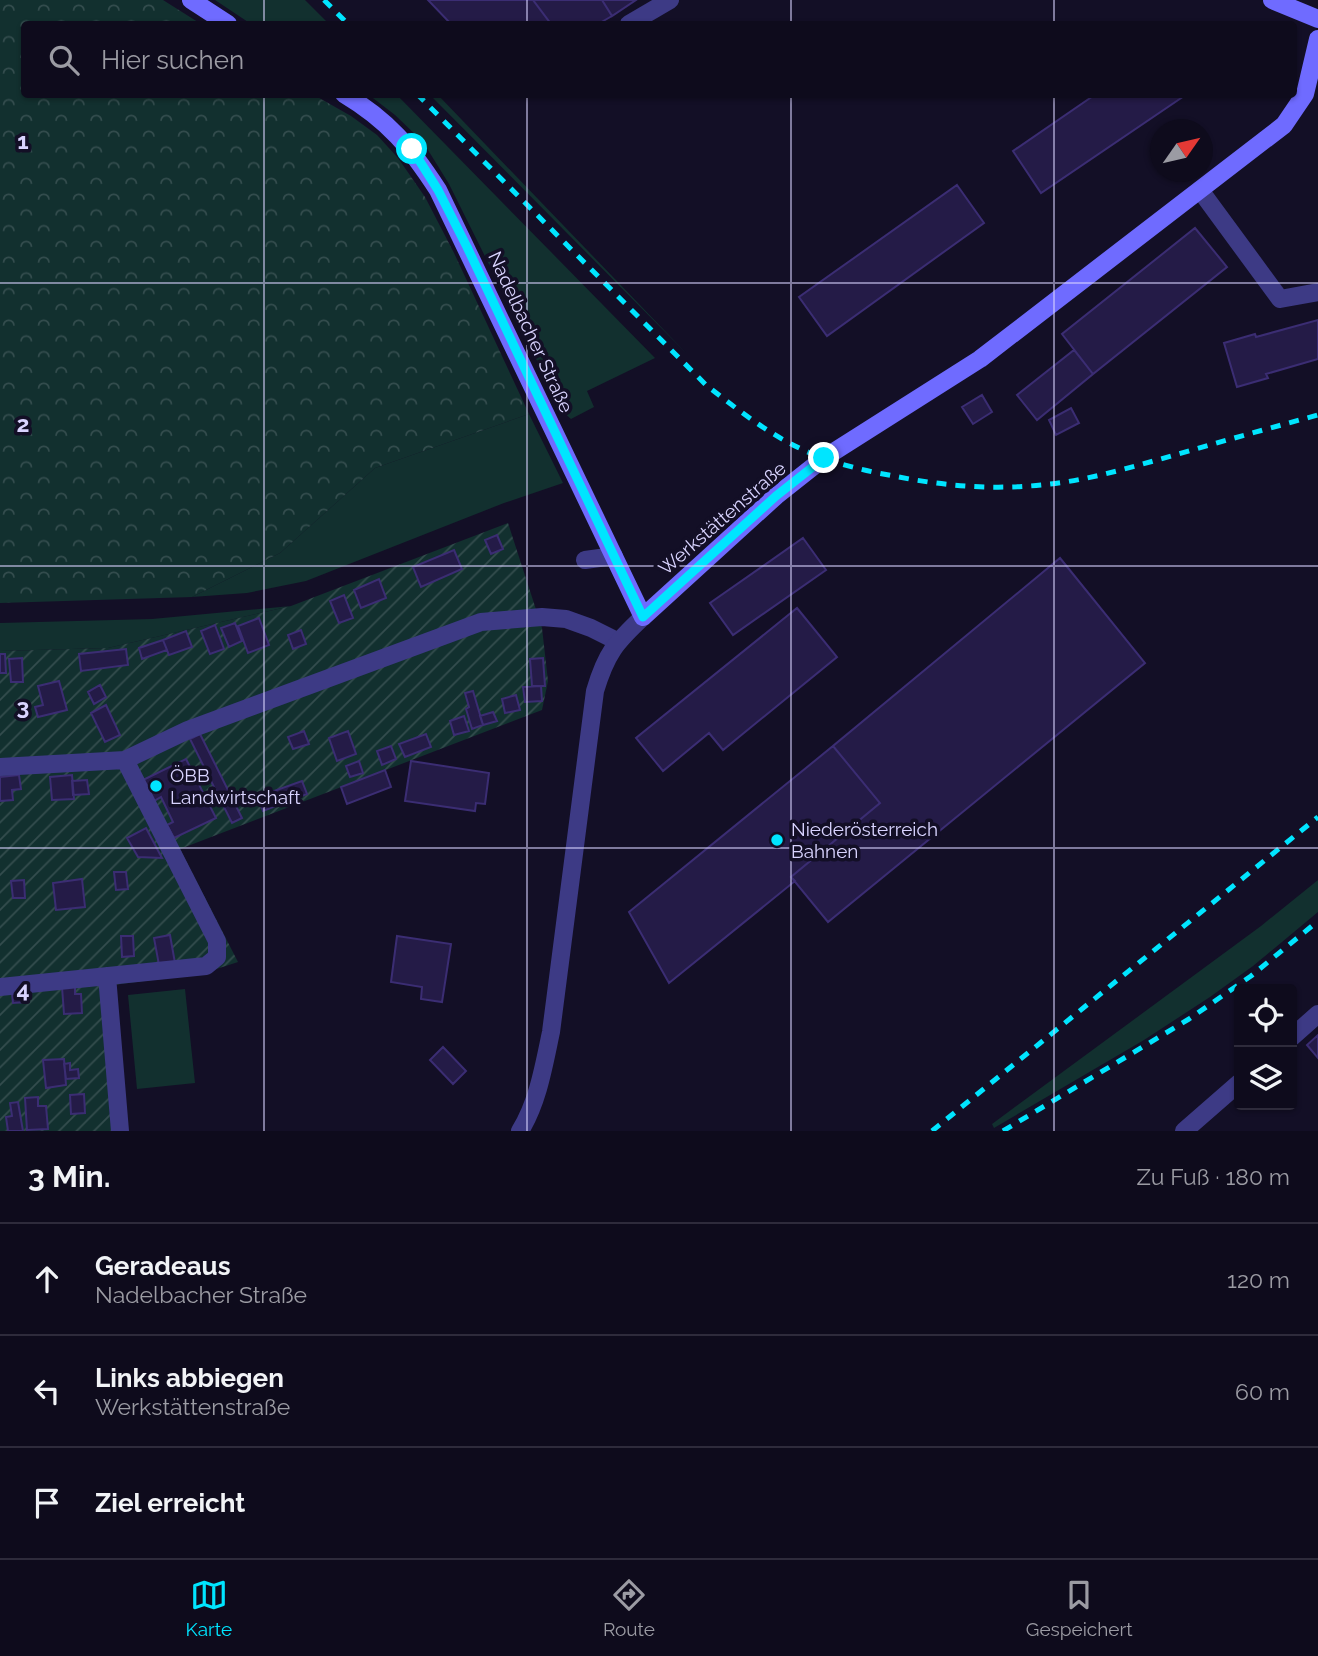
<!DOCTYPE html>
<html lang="de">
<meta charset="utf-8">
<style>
:root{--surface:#0e0b1c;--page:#171425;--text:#f1f3f6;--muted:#9b9ba3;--line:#2e2b3b;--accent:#00e5ff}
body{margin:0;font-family:Raleway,sans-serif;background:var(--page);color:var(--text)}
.controls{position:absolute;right:21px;bottom:21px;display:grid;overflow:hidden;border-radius:7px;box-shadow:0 2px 5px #0004}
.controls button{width:63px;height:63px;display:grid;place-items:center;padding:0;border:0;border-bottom:2px solid var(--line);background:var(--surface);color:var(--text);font:35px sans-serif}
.compass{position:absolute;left:1150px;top:119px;width:63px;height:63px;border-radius:50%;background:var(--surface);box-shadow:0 2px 5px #0004;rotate:56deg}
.stop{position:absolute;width:21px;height:21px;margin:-16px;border:5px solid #00e5ff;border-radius:50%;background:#fff}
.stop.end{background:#00e5ff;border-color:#fff;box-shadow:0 2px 7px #0008}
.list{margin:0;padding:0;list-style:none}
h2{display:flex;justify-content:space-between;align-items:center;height:91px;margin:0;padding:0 28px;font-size:30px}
h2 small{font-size:23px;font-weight:400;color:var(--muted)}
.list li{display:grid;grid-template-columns:46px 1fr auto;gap:21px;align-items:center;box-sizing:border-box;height:112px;padding:0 28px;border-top:2px solid var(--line)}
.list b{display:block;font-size:26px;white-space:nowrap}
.list p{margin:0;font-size:23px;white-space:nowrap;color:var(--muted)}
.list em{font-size:23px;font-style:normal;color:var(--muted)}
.icon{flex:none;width:38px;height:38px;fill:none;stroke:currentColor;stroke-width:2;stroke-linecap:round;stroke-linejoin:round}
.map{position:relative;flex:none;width:1318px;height:1131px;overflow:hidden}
.search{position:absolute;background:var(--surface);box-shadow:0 2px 5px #0004;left:21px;right:21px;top:21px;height:77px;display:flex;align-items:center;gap:18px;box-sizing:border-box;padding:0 24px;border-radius:7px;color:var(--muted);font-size:26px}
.sheet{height:427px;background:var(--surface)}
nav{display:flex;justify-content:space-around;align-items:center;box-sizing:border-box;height:98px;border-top:2px solid var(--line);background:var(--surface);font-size:19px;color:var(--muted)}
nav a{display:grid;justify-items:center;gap:4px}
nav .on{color:var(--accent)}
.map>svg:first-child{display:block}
.grass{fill:#12302f}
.forest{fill:url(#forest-crowns)}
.garden{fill:url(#garden-furrows)}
.building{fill:#241b47;stroke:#3b2d73;stroke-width:2}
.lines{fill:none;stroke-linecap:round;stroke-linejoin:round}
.lane{stroke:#3d3a85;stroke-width:18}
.street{stroke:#3d3a85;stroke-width:18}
.secondary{stroke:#6f6bff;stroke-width:18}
.rail{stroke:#00e5ff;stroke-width:5;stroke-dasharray:10 9;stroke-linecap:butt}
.route{stroke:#00e5ff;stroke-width:9}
.grid{fill:none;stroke:#d9d4ff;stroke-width:2;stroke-opacity:0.55}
.poi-dot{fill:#00e5ff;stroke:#130f26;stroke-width:2.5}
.labels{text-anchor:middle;stroke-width:7;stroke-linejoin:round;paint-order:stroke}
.street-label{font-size:19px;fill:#d9d4ff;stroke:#130f26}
.poi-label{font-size:19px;fill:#d9d4ff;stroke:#130f26;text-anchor:start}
.grid-label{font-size:23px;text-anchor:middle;font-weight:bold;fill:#d9d4ff;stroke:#130f26;stroke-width:7;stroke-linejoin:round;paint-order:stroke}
</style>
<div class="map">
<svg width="1318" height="1131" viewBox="0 0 1318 1131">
<defs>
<pattern id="forest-crowns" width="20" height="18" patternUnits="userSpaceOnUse" patternTransform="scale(1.75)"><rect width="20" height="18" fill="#12302f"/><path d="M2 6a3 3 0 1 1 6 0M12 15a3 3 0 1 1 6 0" fill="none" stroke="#344d4e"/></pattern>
<pattern id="garden-furrows" width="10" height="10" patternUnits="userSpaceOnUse" patternTransform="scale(1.75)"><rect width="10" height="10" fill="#12302f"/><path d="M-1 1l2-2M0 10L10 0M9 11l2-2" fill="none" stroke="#344d4e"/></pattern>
</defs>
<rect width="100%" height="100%" fill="#130f26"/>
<!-- grass -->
<path class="grass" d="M215,0H305L329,24H251Z
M369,95H397L655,358L587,391L594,407L571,419L562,411L449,184L423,142L395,115Z
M430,95H438L688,355Z
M529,414L563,483L504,503L306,581L247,593L192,597L280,553L375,468Z
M291,606L108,648L0,651V623L152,619Z
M1318,880V912L1253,966L1210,997L1144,1040L994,1128L992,1124L1261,926Z
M185,989L195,1083L137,1089L128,995Z"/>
<!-- forest -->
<path class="forest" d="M0,0H163L201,24H24V94L314,95L351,116L377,135L398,158L425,197L454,253L529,414L375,468L280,553L192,597L0,603Z"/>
<!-- garden -->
<path class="garden" d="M508,523L542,628L548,681L542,710L180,849L238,962L201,974L113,985L125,1131H0V651L108,648L291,606Z"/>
<!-- building -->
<path class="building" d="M428,0H533L551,24H451Z
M533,0H602L612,16L598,24H551Z
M602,0H636L612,16Z
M1096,94H1187L1041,193L1013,151Z
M957,185L984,223L827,336L799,297Z
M1195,228L1227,267L1093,374L1062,334Z
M1318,320V359L1266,374L1268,378L1237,387L1224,343L1255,334L1256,337Z
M1074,350L1093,374L1037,420L1017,395Z
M982,395L992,412L973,424L962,407Z
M1071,408L1079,423L1056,435L1049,420Z
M497,535L503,549L491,554L485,540Z
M803,538L826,570L733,635L710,603Z
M454,550L462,569L421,587L413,567Z
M1060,558L1145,663L828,922L791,877L880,803L833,746Z
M379,579L386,598L361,608L354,590Z
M344,595L353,618L339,623L330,601Z
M797,608L837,657L723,750L709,733L663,771L636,738Z
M259,618L269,645L248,653L238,626Z
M235,623L242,641L229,647L221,628Z
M215,625L224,649L210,654L201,631Z
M301,630L306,644L293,649L288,635Z
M186,631L192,647L169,655L163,640Z
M163,640L167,650L142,659L139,648Z
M126,649L128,665L81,671L79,654Z
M0,654H5L6,673H0Z
M22,658L23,682H11L9,659Z
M543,658L545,686H532L530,659Z
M59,681L67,710L38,717L35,707L43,705L38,686Z
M100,685L106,697L94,704L88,692Z
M541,686L542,701L525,702L523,687Z
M473,691L483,725L472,729L466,709L469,707L465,693Z
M516,695L520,710L505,713L502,699Z
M106,705L120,735L105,742L91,713Z
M493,712L497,721L483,725L480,716Z
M464,716L469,731L454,735L450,721Z
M304,731L309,744L293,749L288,737Z
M348,731L356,754L337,761L329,738Z
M200,734L242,818L232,823L190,739Z
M426,734L431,747L405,757L399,744Z
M391,746L396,759L382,765L377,751Z
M833,746L880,803L791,877L795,881L669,983L629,912Z
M186,759L216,818L174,838L167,825L173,822L161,797L154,801L143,780Z
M359,761L363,773L350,777L346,766Z
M411,761L489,773L485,804L476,803L475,811L405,801Z
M385,770L391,787L347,804L341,787Z
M19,775L21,789L12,790L13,800L0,801V777Z
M72,775L74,799L52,800L50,777Z
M87,780L89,794L73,795L72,781Z
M302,781L307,794L276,806L271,792Z
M270,790L276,806L263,811L257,794Z
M146,828L162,858L138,857L127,838Z
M114,872H126L128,889L116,890Z
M82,879L85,907L56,910L53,883Z
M24,880L25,898H13L11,881Z
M170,935L175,963L159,965L154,938Z
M121,936H133L134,956L122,957Z
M397,936L451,944L442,1002L421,999L422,987L391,982Z
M75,986V994H81L82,1013L64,1014L62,987Z
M26,993L27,1002L13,1003L12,994Z
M1318,1035V1058L1307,1045Z
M443,1047L466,1071L453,1084L430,1060Z
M64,1059L66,1085L46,1088L43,1060Z
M70,1063V1070L78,1069L79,1078L66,1079L64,1064Z
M84,1094L85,1113L71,1114L70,1095Z
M38,1097V1106H46L48,1129L27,1130L25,1098Z
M18,1102L23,1131H8L6,1117L12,1116L10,1103Z"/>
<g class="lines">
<!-- lane -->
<path class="lane" d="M585,560L614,556
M0,767L125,760L188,730L481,622L542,617L566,619L591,628L617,641
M107,976L120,1131
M0,987L206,966L217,957V941L125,760
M1292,1037L1318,1014
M1184,1131L1239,1083"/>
<!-- street -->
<path class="street" d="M629,24L670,0
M1200,190L1280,299L1318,292
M520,1131C538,1102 544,1065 551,1032L595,691C606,654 615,643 643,617"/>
<!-- secondary -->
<path class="secondary" d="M191,0L228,24
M1272,0L1318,19
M344,94C389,121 410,147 438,190L643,617L776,496L824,458L980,359L1284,125L1305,94L1318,39"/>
<!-- rail -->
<path class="rail" d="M324,0L348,24
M417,94L706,385C733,406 762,429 793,445C824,461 860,470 894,476C943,486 992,490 1041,485C1087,481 1131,467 1175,455C1223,441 1270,428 1318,415
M932,1131L1318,817
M1003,1131L1189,1019L1251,976L1318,921"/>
</g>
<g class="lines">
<!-- route -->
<path class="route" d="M412,149L438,190L467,247L643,617L776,496L824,458"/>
</g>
<!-- grid -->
<path class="grid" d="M264,0V24M527,0V24M791,0V24M1054,0V24M264,94V1131M527,94V1131M791,94V1131M1054,94V1131M0,283H1318M0,566H1318M0,848H1318"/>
<!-- markers -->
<g class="poi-dot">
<circle cx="156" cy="786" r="7"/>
<circle cx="777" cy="840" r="7"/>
</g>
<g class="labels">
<!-- street labels -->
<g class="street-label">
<text transform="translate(531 332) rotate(65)" y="7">Nadelbacher Straße</text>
<text transform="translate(722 518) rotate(-41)" y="7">Werkstättenstraße</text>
</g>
<!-- poi labels -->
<g class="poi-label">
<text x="170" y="782">ÖBB<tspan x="170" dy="22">Landwirtschaft</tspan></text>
<text x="791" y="836">Niederösterreich<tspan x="791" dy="22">Bahnen</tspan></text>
</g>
</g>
<g class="grid-label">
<text x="23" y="149">1</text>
<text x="23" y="432">2</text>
<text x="23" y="715">3</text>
<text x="23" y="998">4</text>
</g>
</svg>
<div class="controls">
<button><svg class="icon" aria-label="locate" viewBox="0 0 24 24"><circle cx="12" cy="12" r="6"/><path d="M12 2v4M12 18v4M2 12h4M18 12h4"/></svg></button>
<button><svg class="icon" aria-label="layers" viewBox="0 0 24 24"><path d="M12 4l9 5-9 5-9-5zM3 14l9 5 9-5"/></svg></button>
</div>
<svg class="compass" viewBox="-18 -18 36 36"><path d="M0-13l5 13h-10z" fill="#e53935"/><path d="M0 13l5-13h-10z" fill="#9b9ba3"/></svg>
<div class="stop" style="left:412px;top:149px"></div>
<div class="stop end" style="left:824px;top:458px"></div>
<div class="search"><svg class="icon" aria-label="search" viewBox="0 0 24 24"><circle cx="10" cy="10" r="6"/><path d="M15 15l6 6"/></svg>Hier suchen</div>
</div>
<section class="sheet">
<h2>3 Min.<small>Zu Fuß · 180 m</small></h2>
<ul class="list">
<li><svg class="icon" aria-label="ahead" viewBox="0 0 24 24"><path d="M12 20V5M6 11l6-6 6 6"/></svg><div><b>Geradeaus</b><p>Nadelbacher Straße</p></div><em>120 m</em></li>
<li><svg class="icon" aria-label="left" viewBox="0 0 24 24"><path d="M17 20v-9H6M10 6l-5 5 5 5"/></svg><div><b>Links abbiegen</b><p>Werkstättenstraße</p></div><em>60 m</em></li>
<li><svg class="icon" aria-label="arrive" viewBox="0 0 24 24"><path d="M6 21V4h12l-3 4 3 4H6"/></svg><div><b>Ziel erreicht</b></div></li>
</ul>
</section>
<nav>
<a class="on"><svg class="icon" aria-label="map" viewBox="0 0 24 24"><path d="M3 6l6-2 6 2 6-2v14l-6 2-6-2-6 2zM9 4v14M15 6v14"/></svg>Karte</a>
<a><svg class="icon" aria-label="directions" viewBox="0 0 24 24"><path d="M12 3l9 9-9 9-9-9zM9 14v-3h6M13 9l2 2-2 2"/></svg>Route</a>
<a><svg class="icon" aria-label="saved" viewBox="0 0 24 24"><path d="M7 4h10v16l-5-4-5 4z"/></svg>Gespeichert</a>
</nav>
